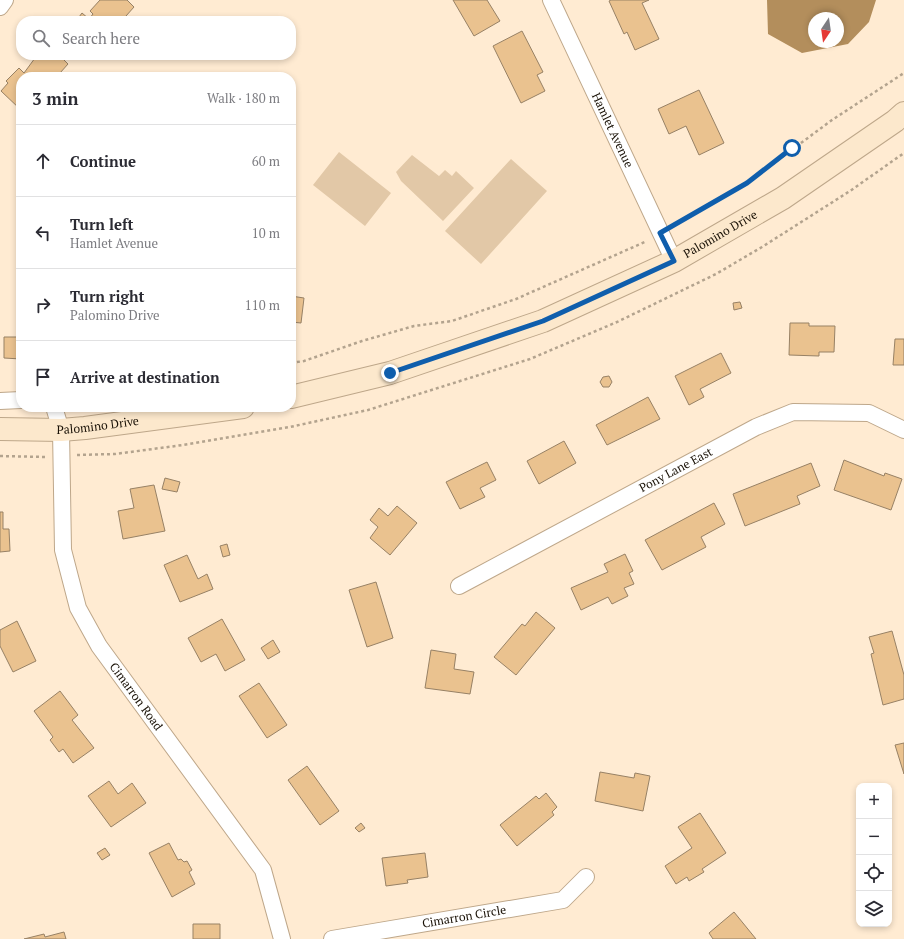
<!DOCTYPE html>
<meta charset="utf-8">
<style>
:root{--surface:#fff;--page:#f2f2f3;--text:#2b2b33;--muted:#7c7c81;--line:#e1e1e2}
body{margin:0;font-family:"PT Serif",serif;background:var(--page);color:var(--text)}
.controls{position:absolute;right:12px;bottom:12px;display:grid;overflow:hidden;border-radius:8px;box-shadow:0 2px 6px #0003}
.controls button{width:36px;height:36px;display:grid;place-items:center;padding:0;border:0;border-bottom:1px solid var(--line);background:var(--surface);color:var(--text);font:20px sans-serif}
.compass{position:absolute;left:808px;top:12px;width:36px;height:36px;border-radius:50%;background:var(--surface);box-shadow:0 2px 6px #0003;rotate:193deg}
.stop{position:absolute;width:12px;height:12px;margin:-9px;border:3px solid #0f5eac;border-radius:50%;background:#fff}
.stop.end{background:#0f5eac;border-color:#fff;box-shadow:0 1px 4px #0008}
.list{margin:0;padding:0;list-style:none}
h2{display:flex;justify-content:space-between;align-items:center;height:52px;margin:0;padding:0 16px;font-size:17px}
h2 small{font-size:13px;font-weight:400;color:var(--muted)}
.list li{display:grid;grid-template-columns:26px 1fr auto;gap:12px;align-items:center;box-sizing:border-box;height:72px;padding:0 16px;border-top:1px solid var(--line)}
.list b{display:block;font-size:15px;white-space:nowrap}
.list p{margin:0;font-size:13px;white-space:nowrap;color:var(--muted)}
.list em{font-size:13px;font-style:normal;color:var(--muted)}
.icon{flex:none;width:22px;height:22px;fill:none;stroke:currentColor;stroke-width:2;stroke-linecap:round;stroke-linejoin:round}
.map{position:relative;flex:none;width:904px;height:939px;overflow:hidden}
.search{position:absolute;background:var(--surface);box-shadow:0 2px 6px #0003;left:16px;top:16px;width:280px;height:44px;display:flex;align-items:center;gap:10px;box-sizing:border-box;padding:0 14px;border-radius:16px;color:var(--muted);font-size:15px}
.panel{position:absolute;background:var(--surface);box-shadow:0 2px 6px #0003;left:16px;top:72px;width:280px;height:340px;border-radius:16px}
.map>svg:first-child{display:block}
.green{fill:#e2c8a7}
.water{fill:#b38e5c;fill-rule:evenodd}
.building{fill:#eac28f;stroke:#978165}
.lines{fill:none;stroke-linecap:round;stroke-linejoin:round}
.street-casing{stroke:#bea78a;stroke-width:18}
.secondary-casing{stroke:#bea78a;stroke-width:24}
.path{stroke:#b3a38e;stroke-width:2.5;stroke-dasharray:3 3;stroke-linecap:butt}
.street{stroke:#fff;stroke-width:16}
.secondary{stroke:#fce8cc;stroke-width:22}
.route{stroke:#0f5eac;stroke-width:5}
.labels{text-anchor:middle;stroke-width:4;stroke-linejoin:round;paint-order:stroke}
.street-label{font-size:12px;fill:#191106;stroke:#ffebd2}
</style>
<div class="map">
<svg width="904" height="939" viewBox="0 0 904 939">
<rect width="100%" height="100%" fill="#ffebd2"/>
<!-- green -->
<path class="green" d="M339,152L391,193L365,226L313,185Z
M412,155L439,176L445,170L452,176L456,171L474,188L443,221L401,181L396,172Z
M511,159L547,191L481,264L445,231Z"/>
<!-- water -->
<path class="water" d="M767,0H876L869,22L848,44L802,53L768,34ZM814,18H838V42H814Z"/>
<!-- building -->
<path class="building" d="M100,0H127L134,7L126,16L132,21H76L82,13L89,19L93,14L90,11Z
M453,0H487L500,21L474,36Z
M611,0H649L642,3L659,39L635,50L627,32L624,34L609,1Z
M522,31L543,72L537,75L545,91L521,103L493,46Z
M35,55H59L68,64L60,73H64L67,77H21V110L1,91L8,83L6,81L19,68L24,73L35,58L34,56Z
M699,90L724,143L699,155L686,126L669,134L658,109Z
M291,296L304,298L301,323L291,322Z
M740,302L742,308L734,310L733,303Z
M790,323H809V326H835L834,352H819V356L789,355Z
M4,337H21V359L4,358Z
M895,339H904V365H893Z
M721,353L731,373L700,389L704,397L689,405L675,376Z
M609,376L612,382L609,387H603L600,382L603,377Z
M648,397L660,419L607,445L596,425Z
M564,441L576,463L539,484L527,461Z
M844,460L884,476L885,473L902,479L891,510L834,490Z
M487,462L496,480L480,488L485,497L460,509L446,482Z
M811,463L820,486L797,496L800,504L745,526L733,494Z
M165,478L180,482L177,492L162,489Z
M154,485L165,531L123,539L118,511L134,508L130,489Z
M714,503L725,524L701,537L706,547L662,570L645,540Z
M397,506L417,523L390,555L370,538L378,527L370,520L379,508L388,516Z
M0,512H3V529H9L10,551L0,552Z
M227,544L230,555L223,557L220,546Z
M625,554L633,571L629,573L634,584L624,588L628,596L612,604L608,597L581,610L571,588L608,572L604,564Z
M187,555L198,579L207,574L213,589L180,602L164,565Z
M376,582L393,638L367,647L349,590Z
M536,612L555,628L516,675L494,657L522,624L525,626Z
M222,619L245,660L225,671L216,654L201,662L188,638Z
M17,621L36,661L13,672L0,646V630Z
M892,631L904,675V699L883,705L871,654L874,653L869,637Z
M273,640L280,652L268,659L261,648Z
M431,650L456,654L454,669L474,672L470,694L425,688Z
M259,683L287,725L267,738L239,696Z
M60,691L78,715L72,720L94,748L73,763L63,749L59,752L50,740L53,737L34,711Z
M904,743V774L895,745Z
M307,766L339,811L320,825L288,780Z
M600,772L634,778L635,773L650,776L643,811L595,801Z
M109,781L118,794L132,783L146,803L111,827L88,796Z
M546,793L557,807L552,812L554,815L517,846L500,825L536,796L539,799Z
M700,813L726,853L702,869L704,872L689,881L687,877L676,884L665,866L692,848L678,827Z
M361,823L365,828L359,832L355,828Z
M169,843L178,860L181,859L184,862L187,861L192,870L189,872L195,884L172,897L149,853Z
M105,848L110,855L102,860L97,853Z
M425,853L428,877L407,880L408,883L386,886L382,858Z
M734,912L756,939H713L709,933Z
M193,924H220V939H193Z
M64,932L66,939H24L44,934L45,937Z"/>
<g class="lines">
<defs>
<g id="street">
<path id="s1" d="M551,0L674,261"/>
<path d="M0,7L5,0"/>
<path d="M0,401L21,400"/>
<path id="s2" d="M54,407L61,430L63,550L78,608L99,646L263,870L282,939"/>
<path id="s3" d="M459,586L756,427L793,412L869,413L904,430"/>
<path id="s4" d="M332,939L563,900L586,877"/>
</g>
<g id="secondary">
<path id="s5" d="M291,397L390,373L543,321L674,261L783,198L895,121L904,113"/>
<path id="s6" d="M0,429L61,430L85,428L243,407"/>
</g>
</defs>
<!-- street casing -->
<use href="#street" class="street-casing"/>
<!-- secondary casing -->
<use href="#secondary" class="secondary-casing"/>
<!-- path -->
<path class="path" d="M675,224L747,183L832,120L904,73
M291,363L304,361L362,341L414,326L452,321L516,299L647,241
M77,455L115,454L183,445L290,427L368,410L530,359L617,322L716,274L762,247L850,191L904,153
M0,456L46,457"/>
<!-- street -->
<use href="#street" class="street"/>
<!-- secondary -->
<use href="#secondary" class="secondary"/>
</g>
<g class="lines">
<!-- route -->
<path class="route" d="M390,373L543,321L674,261L660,233L747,183L792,148"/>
</g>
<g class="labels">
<!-- street labels -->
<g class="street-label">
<text dy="4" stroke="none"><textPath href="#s1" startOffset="144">Hamlet Avenue</textPath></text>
<text dy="4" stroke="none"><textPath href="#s5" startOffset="461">Palomino Drive</textPath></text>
<text dy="4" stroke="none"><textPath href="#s6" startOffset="98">Palomino Drive</textPath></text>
<text dy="4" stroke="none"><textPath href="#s3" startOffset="246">Pony Lane East</textPath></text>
<text dy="4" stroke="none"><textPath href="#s2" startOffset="310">Cimarron Road</textPath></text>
<text dy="4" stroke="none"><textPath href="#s4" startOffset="134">Cimarron Circle</textPath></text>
</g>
</g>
</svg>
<div class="controls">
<button>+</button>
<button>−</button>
<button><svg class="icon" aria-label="locate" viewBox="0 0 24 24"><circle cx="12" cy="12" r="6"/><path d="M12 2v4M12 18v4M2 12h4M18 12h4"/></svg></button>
<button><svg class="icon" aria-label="layers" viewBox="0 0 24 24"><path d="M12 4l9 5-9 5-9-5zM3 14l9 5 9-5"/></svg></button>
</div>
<svg class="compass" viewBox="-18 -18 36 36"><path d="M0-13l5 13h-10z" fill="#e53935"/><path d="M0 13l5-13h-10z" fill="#7c7c81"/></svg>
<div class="stop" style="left:792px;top:148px"></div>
<div class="stop end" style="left:390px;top:373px"></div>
<div class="search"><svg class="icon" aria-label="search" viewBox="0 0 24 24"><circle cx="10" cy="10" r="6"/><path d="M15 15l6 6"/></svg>Search here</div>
<section class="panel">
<h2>3 min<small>Walk · 180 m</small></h2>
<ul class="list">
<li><svg class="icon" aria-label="ahead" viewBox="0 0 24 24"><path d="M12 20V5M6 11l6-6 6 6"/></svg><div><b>Continue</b></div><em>60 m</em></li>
<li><svg class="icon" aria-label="left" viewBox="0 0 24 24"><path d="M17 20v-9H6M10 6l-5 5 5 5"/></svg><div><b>Turn left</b><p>Hamlet Avenue</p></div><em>10 m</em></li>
<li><svg class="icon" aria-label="right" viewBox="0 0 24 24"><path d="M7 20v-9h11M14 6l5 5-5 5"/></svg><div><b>Turn right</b><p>Palomino Drive</p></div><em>110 m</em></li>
<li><svg class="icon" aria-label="arrive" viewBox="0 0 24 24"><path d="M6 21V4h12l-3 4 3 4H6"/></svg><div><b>Arrive at destination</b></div></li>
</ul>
</section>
</div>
